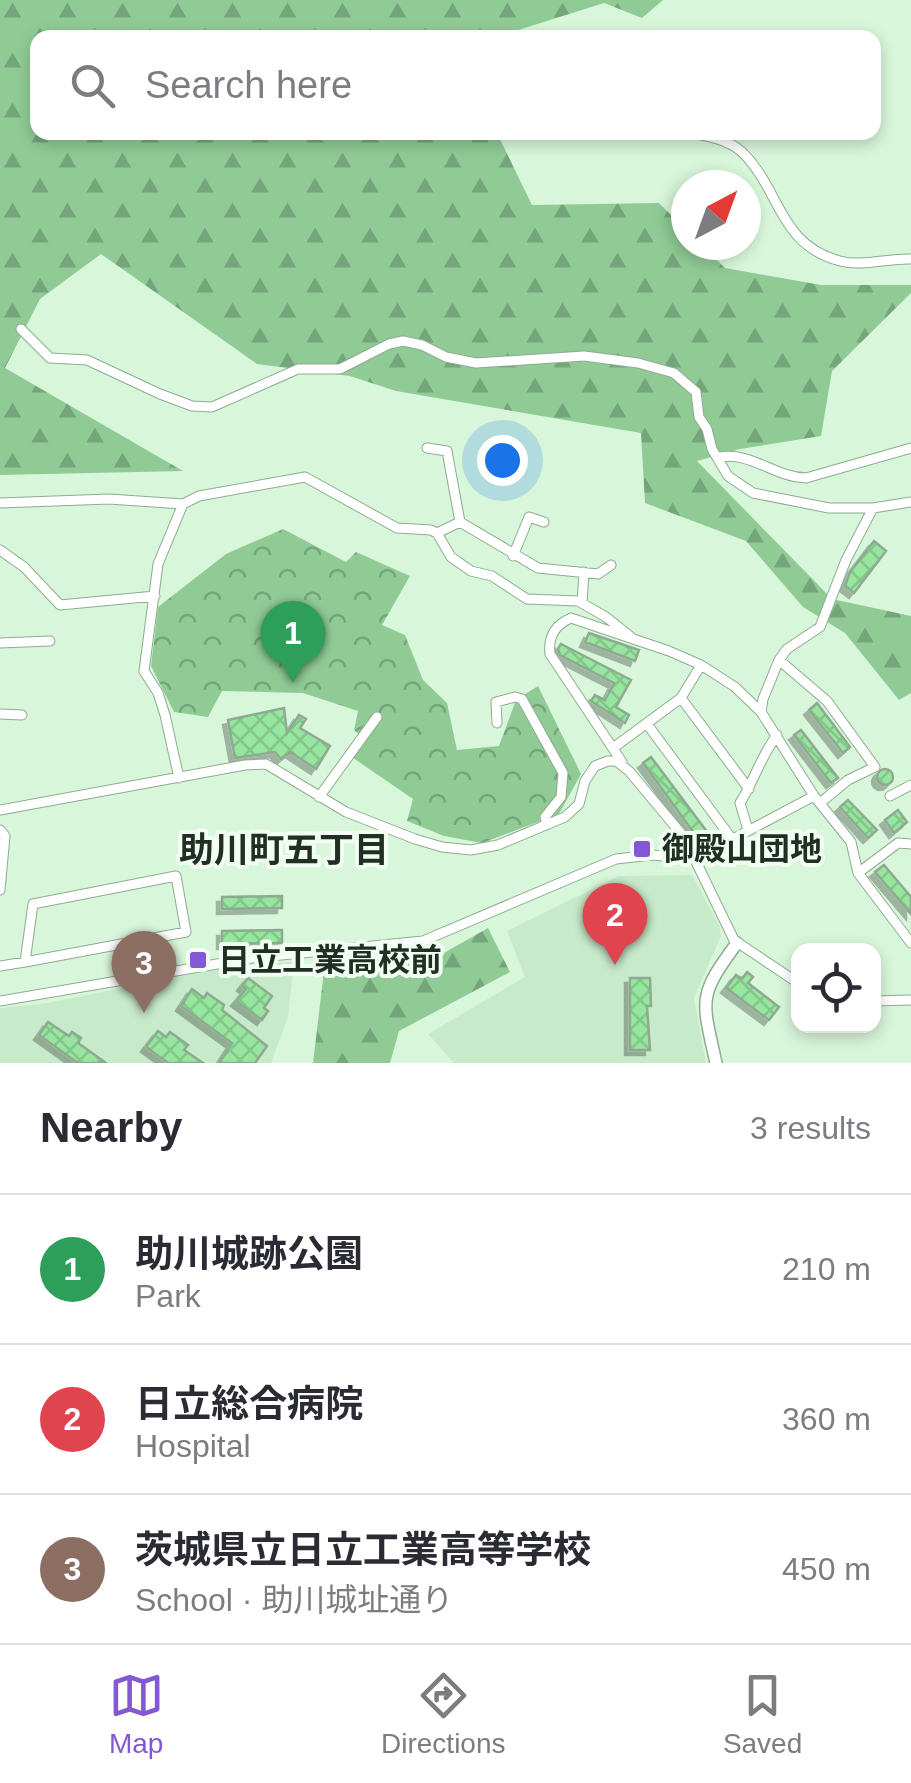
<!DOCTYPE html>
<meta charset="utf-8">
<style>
:root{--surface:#fff;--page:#f2f2f3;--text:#2b2b33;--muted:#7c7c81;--line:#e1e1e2;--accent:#8358d2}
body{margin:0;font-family:Arial,"Noto Sans JP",sans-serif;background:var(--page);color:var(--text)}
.controls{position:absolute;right:30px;bottom:30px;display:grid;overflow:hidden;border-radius:20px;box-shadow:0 5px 15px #0003}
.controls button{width:90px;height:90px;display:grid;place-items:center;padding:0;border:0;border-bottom:2px solid var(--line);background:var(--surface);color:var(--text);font:50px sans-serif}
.compass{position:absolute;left:671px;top:170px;width:90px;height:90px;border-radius:50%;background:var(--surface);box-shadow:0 5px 15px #0003;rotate:41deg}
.you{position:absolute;left:502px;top:460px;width:35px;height:35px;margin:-25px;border:8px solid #fff;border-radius:50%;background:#1a73e8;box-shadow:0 0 0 15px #1a73e833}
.badge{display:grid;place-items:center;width:65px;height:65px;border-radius:50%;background:var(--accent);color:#fff;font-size:32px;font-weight:700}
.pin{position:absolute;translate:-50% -82px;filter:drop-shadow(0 2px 5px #0008)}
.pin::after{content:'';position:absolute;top:52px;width:35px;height:30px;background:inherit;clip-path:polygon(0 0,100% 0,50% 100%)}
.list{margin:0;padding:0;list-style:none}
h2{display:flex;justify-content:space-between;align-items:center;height:130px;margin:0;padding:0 40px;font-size:42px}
h2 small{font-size:32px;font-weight:400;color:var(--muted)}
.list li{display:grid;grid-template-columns:65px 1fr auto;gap:30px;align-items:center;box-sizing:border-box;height:150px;padding:0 40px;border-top:2px solid var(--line)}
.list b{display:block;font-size:38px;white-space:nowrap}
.list p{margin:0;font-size:32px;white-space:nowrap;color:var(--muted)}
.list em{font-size:32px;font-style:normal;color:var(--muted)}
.icon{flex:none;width:55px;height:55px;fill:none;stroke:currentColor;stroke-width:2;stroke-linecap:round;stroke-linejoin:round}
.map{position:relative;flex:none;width:911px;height:1063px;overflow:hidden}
.search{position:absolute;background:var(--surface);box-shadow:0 5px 15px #0003;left:30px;right:30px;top:30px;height:110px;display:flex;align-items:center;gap:25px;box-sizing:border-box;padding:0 35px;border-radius:20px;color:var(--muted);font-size:38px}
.sheet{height:580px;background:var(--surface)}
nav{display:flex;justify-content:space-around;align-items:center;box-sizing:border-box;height:140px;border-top:2px solid var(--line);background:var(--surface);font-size:28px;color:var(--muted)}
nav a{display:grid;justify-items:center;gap:5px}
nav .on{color:var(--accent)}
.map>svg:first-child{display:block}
.built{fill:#c7ebca}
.forest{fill:url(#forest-firs)}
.park{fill:url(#park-crowns)}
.building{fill:url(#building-cross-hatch);stroke:#8eaa90;stroke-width:2.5;filter:url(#shadow)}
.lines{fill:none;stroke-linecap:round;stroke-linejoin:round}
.minor-casing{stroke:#8fab91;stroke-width:11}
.tertiary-casing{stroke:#8fab91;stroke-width:14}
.minor{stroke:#fff;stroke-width:9}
.tertiary{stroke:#fff;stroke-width:11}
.poi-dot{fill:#8358d2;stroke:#f1fdf2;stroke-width:4}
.labels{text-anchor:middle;stroke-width:8;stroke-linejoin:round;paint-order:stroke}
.poi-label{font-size:32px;font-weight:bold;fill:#222d23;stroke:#f1fdf2;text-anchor:start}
.neighbourhood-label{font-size:35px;font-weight:bold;fill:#222d23;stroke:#f1fdf2}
</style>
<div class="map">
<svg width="911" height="1063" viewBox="0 0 911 1063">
<defs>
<pattern id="forest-firs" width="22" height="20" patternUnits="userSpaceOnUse" patternTransform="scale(2.5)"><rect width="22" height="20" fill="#90cb96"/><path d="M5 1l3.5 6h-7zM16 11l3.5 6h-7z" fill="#75a57a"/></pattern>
<pattern id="park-crowns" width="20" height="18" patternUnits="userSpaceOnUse" patternTransform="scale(2.5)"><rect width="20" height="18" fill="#90cb96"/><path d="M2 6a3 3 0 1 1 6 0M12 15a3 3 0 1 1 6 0" fill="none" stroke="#75a57a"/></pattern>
<pattern id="building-cross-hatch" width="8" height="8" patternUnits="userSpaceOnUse" patternTransform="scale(2.5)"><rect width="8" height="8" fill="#97e6a0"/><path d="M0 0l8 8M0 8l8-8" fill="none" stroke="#82c68a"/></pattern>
<filter id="shadow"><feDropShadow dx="-5" dy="5" stdDeviation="0" flood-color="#0004"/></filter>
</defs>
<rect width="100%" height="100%" fill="#d8f6da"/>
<!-- built -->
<path class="built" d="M692,875L719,925L721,936L694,998L706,1063H454L428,1034L525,977L507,931L619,876Z
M294,962L288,1017L271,1063H0V1008L42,1004L229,967Z"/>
<!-- forest -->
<path class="forest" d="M0,0H663L642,18L604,3L496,37L38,38V132L497,133L532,205L659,203L686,230V245H702L725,268L821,285H911V293L832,371L821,436L740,449L697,461L832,599L911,616V693L899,700L845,633L803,607L746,541L645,503L641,433L396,391L350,376L257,364L101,254L40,299L5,368L183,471L0,475Z
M488,928L510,972L399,1031L390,1063H313L324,971L442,954Z"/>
<!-- park -->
<path class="park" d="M283,529L346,562L356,552L410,576L382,625L405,635L423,680L447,703L457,750L499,746L516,700L538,686L581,774L559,814L482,843L444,836L407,821L413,799L346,753L360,735L354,730L358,711L303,693L222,691L208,717L174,712L151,666L158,607L226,554Z"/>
<!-- building -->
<path class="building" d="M874,541L886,551L854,593L845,586L850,572Z
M589,633L639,650L635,661L585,642Z
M561,644L631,680L616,707L629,715L625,723L591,701L595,695L605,700L614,683L560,655L558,649Z
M817,703L850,747L843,753L809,710Z
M284,708L287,733L299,715L306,719L300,728L330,746L316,769L290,752L281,759L275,752L235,758L228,720Z
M801,730L838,778L831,783L794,735Z
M651,757L711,837L702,844L643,763Z
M877 777a8 8 0 1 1 16 0a8 8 0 1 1-16 0Z
M848,800L877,830L868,838L840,807Z
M898,810L907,822L894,833L885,820Z
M884,865L911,897V914L875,872Z
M282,896V908L222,909V897Z
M282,930V943L222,944V931Z
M747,972L753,977L748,983L779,1007L769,1020L726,988L736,975L742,979Z
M248,978L272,996L264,1008L268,1011L262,1020L236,1001L246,989L242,986Z
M630,978H650L651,1006H647L650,1050H630Z
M192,989L204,998L207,993L224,1005L222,1010L267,1046L255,1063H219L232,1043L181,1006Z
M48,1022L69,1036L72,1032L81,1038L78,1043L106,1063H78L39,1035Z
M158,1031L166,1037L170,1032L188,1045L184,1050L203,1063H168L146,1047Z"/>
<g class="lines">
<defs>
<path id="minor" d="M685,132C704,135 729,139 743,153C781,191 779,245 840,261C862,267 888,258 911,259
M21,329L50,358L87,360L160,394L192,406L212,407L298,369H340L389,344L403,341L422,345L446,357L476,363L584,356L638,363L674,373L696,392L699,417L707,429L712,449L728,476L753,493L829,508H873L911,502
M427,448L447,451L460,522L437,533
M720,457C752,452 774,477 806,478L911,448
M0,503L109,499L183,504L199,496L305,477L397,528L431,530L437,533L451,557L471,571L492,576L527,599L578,601L606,617L631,637
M460,522L538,568L598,574L611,565
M0,550L24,567L60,605L155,596
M513,556L529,517L544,522
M582,603L584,572
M0,643L50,641
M779,660L827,701L875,767L848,780L820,803
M681,698L749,789
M761,712L763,699L779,660L787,649L820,627L846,560L873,508
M0,714L22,715
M497,723L496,702L515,697L522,699L563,773L561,797L545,817L547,825
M647,724L732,839
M613,748L681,698L701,665
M622,762L550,654C548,636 555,625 571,618L669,651L701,665L735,687L761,712L814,796L851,842L858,873L911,943
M179,778L165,715L158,693L144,671L158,564L183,504
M890,796L911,785
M319,797L377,717
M0,810L245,765L266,764L346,812L415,839L442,847L471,850L498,845L565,817L579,804L585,781L595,766L608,761H616L629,771L684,837L734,940L798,983
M0,830L5,836L0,890
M748,830L740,803C754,781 761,756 777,735
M695,859L814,796
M858,873L898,843L911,844
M0,966L25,962L186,932L176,876L33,904L25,962
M0,1001L252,958L423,941L616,859L652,855L695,859
M874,1001L911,1000"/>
<path id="tertiary" d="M716,1063C702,999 697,997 737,943"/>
</defs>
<!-- minor casing -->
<use href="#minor" class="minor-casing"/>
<!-- tertiary casing -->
<use href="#tertiary" class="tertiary-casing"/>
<!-- minor -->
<use href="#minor" class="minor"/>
<!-- tertiary -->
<use href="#tertiary" class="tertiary"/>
</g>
<!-- markers -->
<g class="poi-dot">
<rect x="632" y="839" width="20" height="20" rx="5"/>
<rect x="188" y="950" width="20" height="20" rx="5"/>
</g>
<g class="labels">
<!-- poi labels -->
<g class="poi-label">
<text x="662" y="860">御殿山団地</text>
<text x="218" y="971">日立工業高校前</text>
</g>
<!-- neighbourhood labels -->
<g class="neighbourhood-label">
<text x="284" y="862">助川町五丁目</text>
</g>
</g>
</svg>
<div class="controls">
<button><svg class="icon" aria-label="locate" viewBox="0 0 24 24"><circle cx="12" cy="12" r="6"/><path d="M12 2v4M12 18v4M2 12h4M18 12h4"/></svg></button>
</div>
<svg class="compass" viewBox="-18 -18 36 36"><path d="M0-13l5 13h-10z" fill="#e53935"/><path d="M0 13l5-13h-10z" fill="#7c7c81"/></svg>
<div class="you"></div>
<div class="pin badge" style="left:293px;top:683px;background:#2e9e5b">1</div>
<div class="pin badge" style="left:615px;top:965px;background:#e0444e">2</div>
<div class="pin badge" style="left:144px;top:1013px;background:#8d6e63">3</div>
<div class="search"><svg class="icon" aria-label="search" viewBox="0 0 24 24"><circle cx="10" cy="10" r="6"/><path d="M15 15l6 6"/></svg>Search here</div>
</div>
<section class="sheet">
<h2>Nearby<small>3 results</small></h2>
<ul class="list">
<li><span class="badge" style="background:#2e9e5b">1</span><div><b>助川城跡公園</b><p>Park</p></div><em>210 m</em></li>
<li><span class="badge" style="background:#e0444e">2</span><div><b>日立総合病院</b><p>Hospital</p></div><em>360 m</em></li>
<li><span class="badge" style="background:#8d6e63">3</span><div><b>茨城県立日立工業高等学校</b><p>School · 助川城址通り</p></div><em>450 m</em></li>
</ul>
</section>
<nav>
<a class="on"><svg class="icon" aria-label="map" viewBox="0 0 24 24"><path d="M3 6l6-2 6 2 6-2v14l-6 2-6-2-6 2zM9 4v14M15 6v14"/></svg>Map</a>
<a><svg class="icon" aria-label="directions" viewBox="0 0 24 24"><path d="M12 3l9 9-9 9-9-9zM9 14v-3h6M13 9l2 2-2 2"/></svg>Directions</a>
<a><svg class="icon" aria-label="saved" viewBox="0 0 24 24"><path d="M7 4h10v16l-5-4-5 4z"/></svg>Saved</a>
</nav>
